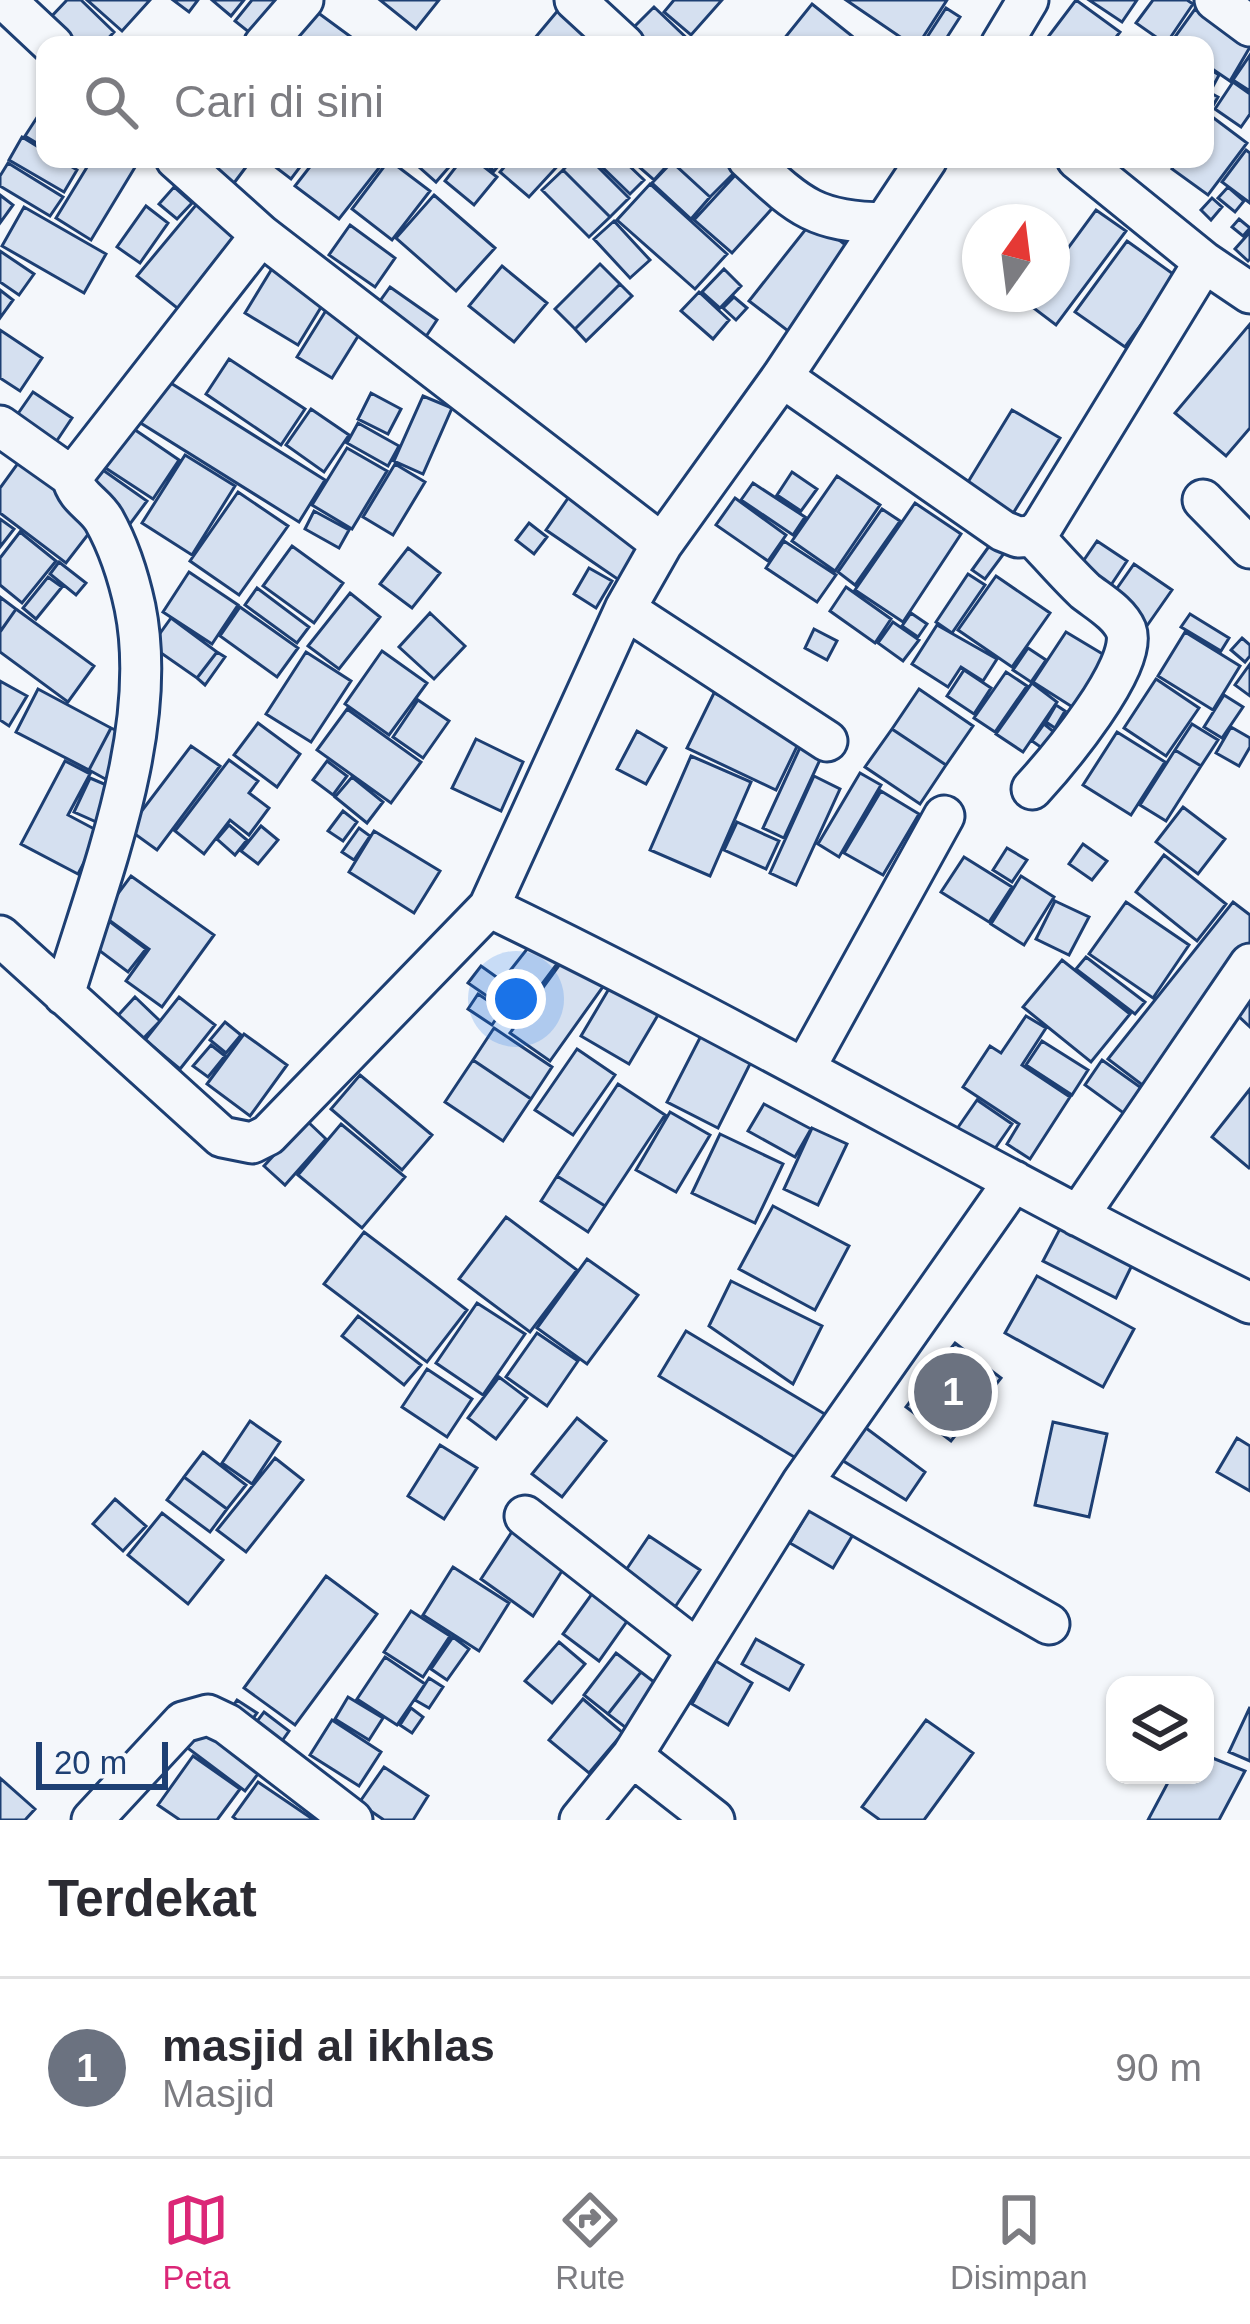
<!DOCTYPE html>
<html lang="id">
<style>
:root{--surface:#fff;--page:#f2f2f3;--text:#2b2b33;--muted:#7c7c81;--line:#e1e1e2;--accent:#db2777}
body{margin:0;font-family:Helvetica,sans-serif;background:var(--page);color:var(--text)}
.controls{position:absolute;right:36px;bottom:36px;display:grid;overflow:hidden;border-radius:24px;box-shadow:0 3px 9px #0004}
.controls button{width:108px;height:108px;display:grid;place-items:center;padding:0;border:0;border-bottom:3px solid var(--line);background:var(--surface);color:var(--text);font:60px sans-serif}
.compass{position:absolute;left:962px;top:204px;width:108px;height:108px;border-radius:50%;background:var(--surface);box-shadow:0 3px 9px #0004;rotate:14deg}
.scale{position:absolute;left:36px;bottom:30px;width:132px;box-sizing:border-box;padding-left:12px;border:6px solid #1d3f73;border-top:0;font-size:33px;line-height:42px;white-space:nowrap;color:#1d3f73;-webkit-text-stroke:9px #f4f7fb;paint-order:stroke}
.you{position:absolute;left:516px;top:999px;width:42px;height:42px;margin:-30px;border:9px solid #fff;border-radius:50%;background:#1a73e8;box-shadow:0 0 0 18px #1a73e833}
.badge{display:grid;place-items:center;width:78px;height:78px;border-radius:50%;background:var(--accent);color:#fff;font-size:39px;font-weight:700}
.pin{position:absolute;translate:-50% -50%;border:6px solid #fff;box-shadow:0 3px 12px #0006}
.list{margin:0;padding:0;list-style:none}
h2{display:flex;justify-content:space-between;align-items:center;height:156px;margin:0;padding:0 48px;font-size:51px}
h2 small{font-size:39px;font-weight:400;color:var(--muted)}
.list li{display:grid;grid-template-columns:78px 1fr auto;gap:36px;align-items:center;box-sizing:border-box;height:180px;padding:0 48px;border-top:3px solid var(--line)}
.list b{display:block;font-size:45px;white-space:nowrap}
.list p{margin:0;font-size:39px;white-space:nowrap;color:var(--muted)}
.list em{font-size:39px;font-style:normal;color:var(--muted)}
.icon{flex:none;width:66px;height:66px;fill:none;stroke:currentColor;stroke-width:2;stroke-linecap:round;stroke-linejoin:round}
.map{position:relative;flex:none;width:1250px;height:1820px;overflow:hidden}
.search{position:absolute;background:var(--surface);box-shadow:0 3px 9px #0004;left:36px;right:36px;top:36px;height:132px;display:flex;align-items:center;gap:30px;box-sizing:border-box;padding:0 42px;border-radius:24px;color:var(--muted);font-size:45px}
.sheet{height:336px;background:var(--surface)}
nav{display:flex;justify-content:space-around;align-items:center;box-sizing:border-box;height:168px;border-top:3px solid var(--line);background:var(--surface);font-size:33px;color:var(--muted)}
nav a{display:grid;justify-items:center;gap:6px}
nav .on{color:var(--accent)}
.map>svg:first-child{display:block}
.building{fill:#d5e0f0;stroke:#1d3f73;stroke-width:3}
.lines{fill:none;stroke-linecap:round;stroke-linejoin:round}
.street-casing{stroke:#1d3f73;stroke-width:45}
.street{stroke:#f4f7fb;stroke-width:39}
</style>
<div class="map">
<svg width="1250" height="1820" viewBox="0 0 1250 1820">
<rect width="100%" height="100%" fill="#f4f7fb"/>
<!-- building -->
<path class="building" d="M67,0H81L114,32L102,45H80L50,18Z
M87,0H150L122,31Z
M173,0H198L189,12Z
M212,0H244L231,16Z
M252,0H278L250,33L235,21Z
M380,0H439L416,29Z
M674,0H722L691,35L664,12Z
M846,0H947L918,45H912Z
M1076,0L1120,32L1110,45H1042Z
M1089,0H1137L1122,22Z
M1153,0H1187L1193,4L1166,44L1136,23Z
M565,2L600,45H529Z
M812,4L852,36L845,45H779Z
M654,7L693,44L692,45H634L625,36Z
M946,8L960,17L942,45H922Z
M1195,9L1250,47L1230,81L1205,64V45L1172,41Z
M317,12L362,45H291Z
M1250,55V91L1233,80Z
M1205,66L1219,75L1211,90L1205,86Z
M1233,82L1250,94V114L1241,127L1215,109Z
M1205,90L1218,97L1208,114L1205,112Z
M38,116L45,120V148L25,136Z
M1211,116L1247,143L1208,195L1172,169L1179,159H1205V124Z
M22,137L45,151V159H59L77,170L64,192L9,160Z
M1246,150L1250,153V203L1222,182Z
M92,159H140L91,240L56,218Z
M200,159H243L249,163L228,191Z
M265,159H306L291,179Z
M316,159H386L339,219L295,186Z
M410,159H456L436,182Z
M462,159H474L497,177L474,205L445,181Z
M480,159H504L494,171Z
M511,159H564L529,197L500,172Z
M573,159H590L629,198L610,217L563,170Z
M594,159H622L644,180L630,194Z
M630,159H673L654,180Z
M676,159H738L743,164L710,197L672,162Z
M389,160L430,191L392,240L352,209Z
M672,162L710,197L691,219L652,183Z
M8,163L63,197L50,216L0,186V176Z
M563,170L610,217L589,237L542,190Z
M740,170L777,203L732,253L694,220Z
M650,184L727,254L695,289L617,220Z
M174,187L192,203L177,219L159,204Z
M1228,187L1244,201L1235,212L1218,198Z
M0,195L13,205L0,223Z
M434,195L495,248L456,291L396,238Z
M1212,198L1222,207L1211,220L1201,210Z
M201,199L249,238L186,315L137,276Z
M146,206L168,223L140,263L117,247Z
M24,207L106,254L84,293L2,246Z
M1096,210L1126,231L1056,325L1027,303L1034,294H1052V270Z
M1239,219L1250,228L1243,236L1232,227Z
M813,220L856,253L792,334L749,301Z
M614,221L650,260L630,278L594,239Z
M350,225L395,258L375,287L329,255Z
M1250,232V259L1248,261L1235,249Z
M1127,241L1176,276L1125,347L1075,312Z
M0,251L34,274L19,295L0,282Z
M600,264L620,284L575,329L555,309Z
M502,266L547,303L514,342L469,306Z
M273,267L326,299L298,345L245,313Z
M724,269L741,286L720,308L702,292Z
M620,284L632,296L586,341L575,329Z
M390,287L437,320L423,341L375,308Z
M0,290L13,300L0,318Z
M699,292L729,320L713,339L681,311Z
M734,297L747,308L736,320L723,308Z
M330,304L365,325L332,378L297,357Z
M1250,324V428L1226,456L1175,413Z
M0,330L42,358L20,391L0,378Z
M229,359L305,409L281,445L206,394Z
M158,375L325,480L299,522L131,417Z
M33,392L72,418L56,442L17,415Z
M371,393L401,409L388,434L358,419Z
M423,396L452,408L423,474L394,461Z
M311,409L349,435L324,472L286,445Z
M1012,410L1060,438L1012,515L965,487Z
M125,423L179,460L153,499L98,463Z
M358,423L399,446L388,466L347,443Z
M347,448L387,471L352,529L312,505Z
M185,455L235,486L192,555L142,523Z
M21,459L100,519L66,563L0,513V488Z
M395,464L425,482L393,535L363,517Z
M100,468L147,501L127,528L81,495Z
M792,472L817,489L801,511L777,495Z
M837,476L880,505L835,571L792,541Z
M753,483L805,517L793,535L741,500Z
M573,491L646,541L619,580L546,530Z
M238,492L288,526L239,595L190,561Z
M735,498L786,535L768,561L716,525Z
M915,503L961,534L903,622L855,590Z
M882,509L900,521L855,585L838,572Z
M314,511L349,530L339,548L305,529Z
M0,519L14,529L0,547Z
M529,523L547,537L534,554L516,540Z
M20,532L56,561L22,603L0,585V558Z
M995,538L1008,548L985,579L972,570Z
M784,541L836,575L817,602L766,568Z
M1097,541L1127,561L1105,594L1075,573Z
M292,546L343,583L314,623L263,586Z
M408,548L440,573L412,608L380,584Z
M59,562L86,583L76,595L50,574Z
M1134,564L1172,590L1144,630L1106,604Z
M589,568L612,581L596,608L574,594Z
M189,572L238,605L212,644L163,612Z
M968,574L985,585L952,633L936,622Z
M996,576L1050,613L1012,667L958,630Z
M48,577L62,587L36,619L23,608Z
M846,587L891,619L875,643L830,611Z
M257,588L309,627L297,643L245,605Z
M350,593L380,617L339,669L308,646Z
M0,597L16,609L0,632Z
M240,607L298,648L277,677L220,636Z
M16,609L94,666L68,702L0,652V632Z
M430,613L465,646L434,679L399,647Z
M911,613L927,624L918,637L902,626Z
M1190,614L1229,638L1221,651L1181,627Z
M171,618L217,652L197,678L151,646Z
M893,622L919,640L903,661L878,643Z
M937,625L997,659L983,681L961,667L948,687L912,664Z
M814,629L837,641L827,660L805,648Z
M1066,632L1106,656L1074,708L1033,682Z
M1185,632L1240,666L1213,710L1158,676Z
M1242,638L1250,645V656L1245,662L1231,650Z
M1028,648L1046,660L1031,682L1013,670Z
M382,651L427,683L389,735L345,704Z
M217,652L225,657L205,685L197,678Z
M306,652L351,681L311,742L266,714Z
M1250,664V696L1235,685Z
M964,670L991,688L974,714L947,696Z
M1006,672L1027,686L995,732L974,718Z
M1156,679L1199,708L1166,756L1124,728Z
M0,681L27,696L9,726L0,720Z
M1032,683L1057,702L1023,752L996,734Z
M38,689L111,728L89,770L16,732Z
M919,689L973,726L946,765L892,729Z
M714,693L802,736L776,790L687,748Z
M1224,695L1243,707L1222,738L1204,727Z
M418,700L449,721L423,758L393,737Z
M1056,705L1065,711L1055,728L1046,722Z
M347,709L421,762L391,803L317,750Z
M258,723L300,754L277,787L234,755Z
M1044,724L1054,732L1042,748L1032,741Z
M1192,724L1218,740L1201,766L1175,750Z
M1231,727L1250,738V747L1239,766L1216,753Z
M111,728L132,738L109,781L89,770Z
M892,729L946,765L920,804L865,767Z
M637,731L666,748L646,784L617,769Z
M1117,732L1165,762L1131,815L1083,785Z
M476,739L523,762L501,811L452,788Z
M803,741L824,751L784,838L763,828Z
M191,746L220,766L157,850L128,829Z
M1175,750L1201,766L1166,821L1140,805Z
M691,756L751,782L710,876L650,850Z
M229,760L258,781L249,793L269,808L249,835L230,820L204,854L175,831Z
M65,761L90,774L68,815L100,832L78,874L21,844Z
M327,761L347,776L333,795L313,780Z
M860,773L881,785L839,857L818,844Z
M814,776L840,789L796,885L770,873Z
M352,777L383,802L367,823L335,797Z
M90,778L116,789L101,824L74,812Z
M881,791L919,814L883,875L844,853Z
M1183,807L1225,839L1198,874L1156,842Z
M343,811L357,822L343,841L328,831Z
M737,822L779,841L766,869L724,850Z
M229,825L247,840L235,855L217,839Z
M261,826L278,840L258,864L241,851Z
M359,828L370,836L354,860L342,852Z
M374,831L440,871L414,913L349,872Z
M1083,844L1107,861L1092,880L1069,864Z
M1007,848L1027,860L1012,882L993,870Z
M1164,855L1226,904L1197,941L1136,892Z
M964,857L1012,887L989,922L941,892Z
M131,876L214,935L162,1007L126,981L149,949L102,915Z
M1021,876L1054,897L1024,945L991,924Z
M1055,901L1089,917L1069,955L1036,939Z
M1126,902L1189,945L1153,998L1089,954Z
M1233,902L1250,915V955L1145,1087L1108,1059Z
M105,918L146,949L128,972L88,942Z
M531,944L557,964L536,992L509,972Z
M568,953L607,981L550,1061L510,1033Z
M1086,957L1145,1002L1135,1014L1076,969Z
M1062,960L1130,1014L1091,1062L1023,1007Z
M481,966L512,988L500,1005L468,983Z
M610,987L658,1015L629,1064L581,1036Z
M478,994L502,1010L492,1025L468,1009Z
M1250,994V1027L1234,1012Z
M135,997L160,1021L137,1045L112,1022Z
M179,997L215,1025L180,1069L145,1040Z
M1026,1016L1046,1028L1022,1065L1070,1097L1030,1159L1007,1144L1019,1124L963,1087L990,1046L1001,1053Z
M225,1022L241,1035L226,1053L210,1040Z
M706,1026L756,1052L718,1128L667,1102Z
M494,1028L552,1067L531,1099L473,1060Z
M244,1034L287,1065L250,1116L207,1084Z
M1042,1041L1088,1070L1072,1095L1026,1065Z
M211,1045L225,1056L208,1077L193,1066Z
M577,1049L615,1075L573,1135L535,1110Z
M473,1060L531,1099L503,1141L445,1102Z
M1102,1060L1147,1092L1129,1117L1085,1085Z
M360,1075L432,1135L402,1170L331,1109Z
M618,1084L665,1115L605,1206L557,1176Z
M1250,1089V1167L1249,1168L1212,1137Z
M977,1100L1012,1124L987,1160L952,1136Z
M764,1104L811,1129L795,1157L748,1131Z
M670,1112L710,1135L676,1192L636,1170Z
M306,1120L326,1139L285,1185L264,1166Z
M341,1124L405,1177L362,1228L298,1175Z
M812,1128L847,1144L818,1205L784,1189Z
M720,1134L783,1164L755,1223L692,1193Z
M557,1176L605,1206L588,1232L541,1201Z
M773,1206L849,1246L815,1310L739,1269Z
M506,1217L577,1270L530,1332L459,1279Z
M1063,1223L1135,1259L1116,1298L1043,1261Z
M364,1232L467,1310L427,1362L324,1284Z
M587,1259L638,1295L587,1364L537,1328Z
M1037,1276L1134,1329L1103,1387L1005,1333Z
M731,1281L822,1326L793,1384L709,1326Z
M477,1303L525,1334L483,1395L436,1363Z
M358,1316L421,1365L404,1385L342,1336Z
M686,1331L828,1416L801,1461L659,1376Z
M537,1333L578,1361L547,1406L506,1377Z
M955,1343L1001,1378L951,1441L906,1407Z
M427,1369L472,1399L447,1437L402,1407Z
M499,1377L527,1398L496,1439L468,1418Z
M577,1418L606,1441L562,1497L532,1474Z
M250,1421L280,1442L252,1484L222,1463Z
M1053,1422L1107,1434L1089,1517L1035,1505Z
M862,1425L925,1472L906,1500L837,1457Z
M1237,1438L1250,1446V1491L1217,1472Z
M440,1445L477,1468L444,1519L408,1496Z
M203,1452L246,1485L227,1509L184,1477Z
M275,1458L303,1480L246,1552L217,1530Z
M184,1477L227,1509L210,1532L167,1500Z
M115,1499L146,1526L123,1551L93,1524Z
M810,1508L854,1533L833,1568L790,1543Z
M162,1513L223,1560L188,1604L128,1555Z
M517,1524L569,1560L533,1616L481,1579Z
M649,1536L700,1570L673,1610L622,1576Z
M453,1567L509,1603L479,1651L423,1615Z
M326,1576L377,1614L295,1725L244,1688Z
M594,1591L630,1617L599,1661L563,1634Z
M411,1611L450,1636L423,1677L384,1652Z
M453,1637L469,1649L447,1680L431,1669Z
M756,1639L803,1665L789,1690L742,1664Z
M559,1642L585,1664L552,1703L525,1681Z
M616,1653L641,1672L608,1714L584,1695Z
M385,1657L425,1684L397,1725L357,1699Z
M716,1661L752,1683L728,1725L692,1704Z
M641,1672L667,1692L634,1734L608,1714Z
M429,1678L443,1687L429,1708L415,1700Z
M348,1697L383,1718L369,1740L335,1719Z
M583,1699L623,1733L589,1773L549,1740Z
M237,1700L257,1713L246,1728L227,1715Z
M1250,1707V1761L1229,1752Z
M411,1708L423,1717L412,1733L400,1725Z
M264,1712L289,1731L275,1751L249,1732Z
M200,1718L264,1766L245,1791L181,1743Z
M332,1720L381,1752L359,1786L310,1755Z
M926,1720L973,1753L924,1820H880L862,1807Z
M1205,1755L1245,1771L1219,1820H1148L1172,1775H1205Z
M193,1756L240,1789L217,1820H180L158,1805Z
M384,1767L428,1796L413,1820H384L359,1803Z
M0,1778L35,1809L25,1820H0Z
M258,1782L314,1820H237L233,1817Z"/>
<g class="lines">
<defs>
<path id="street" d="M5,0L53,45
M575,0L624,45
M1215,0L1250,26
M264,45L303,0
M1001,45L1028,0
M176,159L261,235L662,544
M748,159C798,205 813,222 884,223
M927,159L782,377L662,544L625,609L489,907C747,1031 993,1177 1250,1303
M1077,159L1204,262L1250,293
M782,377L1003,531L1018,537L1033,536L1042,527L1204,262
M0,426L72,477
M1203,500L1250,548
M625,609L827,741
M1032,789C1056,763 1139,665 1126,630C1119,613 1099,602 1085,591C1067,574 1050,554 1033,536
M0,936L222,1137L252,1143L268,1135L489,907
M64,995C99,878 160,730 135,607C129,579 118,545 104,520C94,503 77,499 72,477L261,235
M805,1068L944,816
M1078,1216L1250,964
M802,1483L1049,1624
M525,1516L697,1650
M632,1756L714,1820
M92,1820L183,1722L208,1715L227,1724L352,1820
M580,1820L632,1756L802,1483L1014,1181"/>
</defs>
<!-- street casing -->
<use href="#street" class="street-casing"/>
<!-- street -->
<use href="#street" class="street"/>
</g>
</svg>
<div class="controls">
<button><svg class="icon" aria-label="layers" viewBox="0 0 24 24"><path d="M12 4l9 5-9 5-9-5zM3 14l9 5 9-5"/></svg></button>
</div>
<svg class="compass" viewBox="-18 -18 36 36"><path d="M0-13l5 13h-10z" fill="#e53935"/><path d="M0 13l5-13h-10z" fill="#7c7c81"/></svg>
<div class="scale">20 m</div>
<div class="you"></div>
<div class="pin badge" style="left:953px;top:1392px;background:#6b7280">1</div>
<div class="search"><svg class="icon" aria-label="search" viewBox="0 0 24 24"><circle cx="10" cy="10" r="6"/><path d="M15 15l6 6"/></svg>Cari di sini</div>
</div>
<section class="sheet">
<h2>Terdekat<small></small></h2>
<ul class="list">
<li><span class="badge" style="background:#6b7280">1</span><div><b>masjid al ikhlas</b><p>Masjid</p></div><em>90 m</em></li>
</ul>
</section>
<nav>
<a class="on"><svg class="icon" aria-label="map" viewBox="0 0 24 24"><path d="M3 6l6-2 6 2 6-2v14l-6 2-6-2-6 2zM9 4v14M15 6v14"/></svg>Peta</a>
<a><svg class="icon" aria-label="directions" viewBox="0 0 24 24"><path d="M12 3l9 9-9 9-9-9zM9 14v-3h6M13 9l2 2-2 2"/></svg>Rute</a>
<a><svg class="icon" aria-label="saved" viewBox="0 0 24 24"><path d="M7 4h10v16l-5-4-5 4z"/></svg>Disimpan</a>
</nav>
